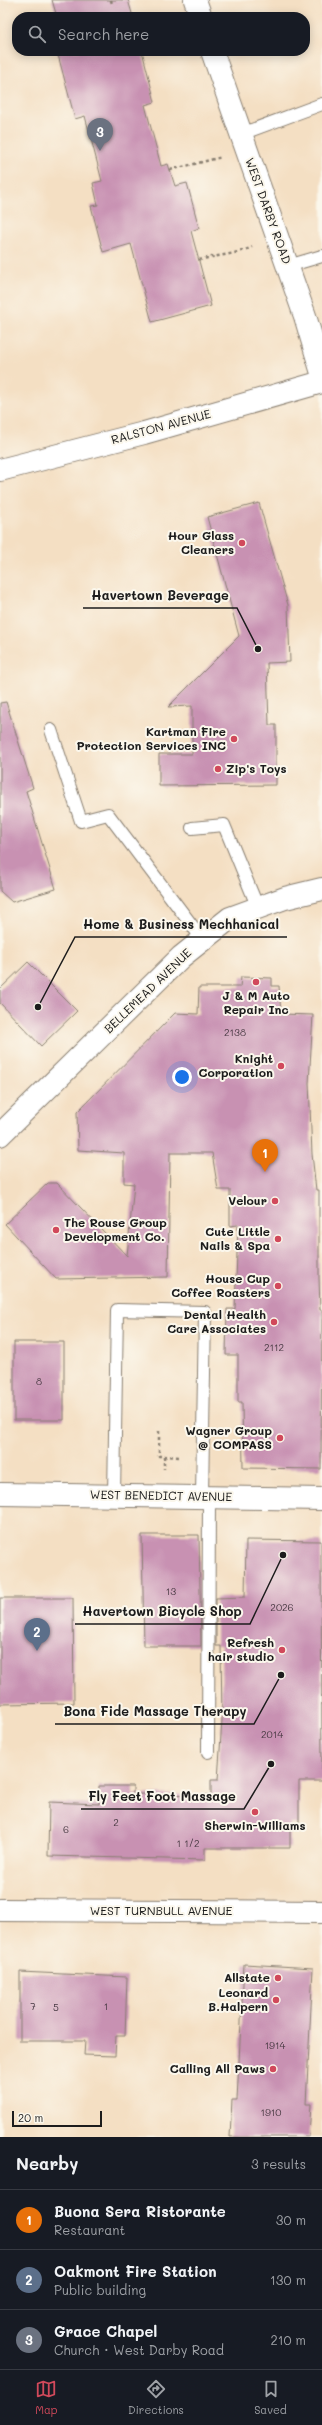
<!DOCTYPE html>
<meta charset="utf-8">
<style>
:root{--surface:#171b24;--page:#20242c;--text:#f1f3f6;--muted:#9ea1a6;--line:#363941;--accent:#d1495b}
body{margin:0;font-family:Mali,sans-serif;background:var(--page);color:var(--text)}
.scale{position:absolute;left:12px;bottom:10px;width:90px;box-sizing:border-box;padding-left:4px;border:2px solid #1c1c1c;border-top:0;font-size:11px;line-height:14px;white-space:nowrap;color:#1c1c1c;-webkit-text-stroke:3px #fbf7ec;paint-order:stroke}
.you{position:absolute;left:182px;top:1077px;width:14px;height:14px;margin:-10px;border:3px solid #fff;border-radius:50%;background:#1a73e8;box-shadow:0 0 0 6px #1a73e833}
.badge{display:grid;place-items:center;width:26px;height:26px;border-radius:50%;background:var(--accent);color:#fff;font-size:13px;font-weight:700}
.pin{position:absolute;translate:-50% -33px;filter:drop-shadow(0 1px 2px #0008)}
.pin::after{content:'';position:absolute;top:21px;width:14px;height:12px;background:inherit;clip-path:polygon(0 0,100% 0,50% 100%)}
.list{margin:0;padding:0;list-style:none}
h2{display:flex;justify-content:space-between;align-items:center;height:52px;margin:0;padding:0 16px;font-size:17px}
h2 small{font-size:13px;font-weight:400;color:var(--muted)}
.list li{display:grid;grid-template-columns:26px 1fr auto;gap:12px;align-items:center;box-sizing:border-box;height:60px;padding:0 16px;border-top:1px solid var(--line)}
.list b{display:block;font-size:15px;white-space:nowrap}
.list p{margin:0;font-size:13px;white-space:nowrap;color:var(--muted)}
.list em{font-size:13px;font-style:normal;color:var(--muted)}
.icon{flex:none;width:22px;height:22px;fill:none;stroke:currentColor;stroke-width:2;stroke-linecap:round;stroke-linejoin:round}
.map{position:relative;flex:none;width:322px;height:2137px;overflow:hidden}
.search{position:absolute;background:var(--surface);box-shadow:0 2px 10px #0003;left:12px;right:12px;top:12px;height:44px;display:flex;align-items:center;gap:10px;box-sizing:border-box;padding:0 14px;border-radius:16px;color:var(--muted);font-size:15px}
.sheet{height:232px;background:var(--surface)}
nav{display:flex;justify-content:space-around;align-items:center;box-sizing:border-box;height:56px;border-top:1px solid var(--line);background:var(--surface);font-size:11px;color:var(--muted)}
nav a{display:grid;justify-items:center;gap:2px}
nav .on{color:var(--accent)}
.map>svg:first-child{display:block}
.building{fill:#c891b2}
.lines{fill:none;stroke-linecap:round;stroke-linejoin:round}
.lane-casing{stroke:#887e70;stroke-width:14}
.street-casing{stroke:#887e70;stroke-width:24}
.primary-casing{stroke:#887e70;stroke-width:24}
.path{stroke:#887e70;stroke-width:2.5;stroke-dasharray:3 3;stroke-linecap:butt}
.lane{stroke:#fff;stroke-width:12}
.street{stroke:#fff;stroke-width:22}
.primary{stroke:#fff;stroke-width:22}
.poi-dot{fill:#d1495b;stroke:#fbf7ec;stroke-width:1.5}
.labels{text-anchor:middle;stroke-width:4;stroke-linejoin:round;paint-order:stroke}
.number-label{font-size:10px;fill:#473942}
.street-label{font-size:12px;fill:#1c1c1c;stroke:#fbf7ec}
.poi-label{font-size:12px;font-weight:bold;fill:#1c1c1c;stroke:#fbf7ec;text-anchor:end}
.leader{fill:none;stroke:#1c1c1c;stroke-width:1.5}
.callout-dot{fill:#1c1c1c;stroke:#fbf7ec;stroke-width:1.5}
.callout-label{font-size:13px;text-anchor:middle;font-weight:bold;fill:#1c1c1c;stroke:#fbf7ec;stroke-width:4;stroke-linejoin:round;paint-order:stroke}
</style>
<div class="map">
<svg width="322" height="2137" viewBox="0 0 322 2137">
<rect width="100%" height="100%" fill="#fbf7ec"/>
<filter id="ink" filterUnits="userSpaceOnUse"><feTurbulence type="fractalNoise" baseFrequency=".025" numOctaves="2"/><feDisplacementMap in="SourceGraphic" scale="8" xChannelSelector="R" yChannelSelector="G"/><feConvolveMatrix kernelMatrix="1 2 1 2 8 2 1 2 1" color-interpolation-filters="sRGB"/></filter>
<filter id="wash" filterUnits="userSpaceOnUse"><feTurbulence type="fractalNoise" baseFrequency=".012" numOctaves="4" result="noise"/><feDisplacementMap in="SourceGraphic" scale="16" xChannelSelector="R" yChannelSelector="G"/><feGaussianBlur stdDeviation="0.9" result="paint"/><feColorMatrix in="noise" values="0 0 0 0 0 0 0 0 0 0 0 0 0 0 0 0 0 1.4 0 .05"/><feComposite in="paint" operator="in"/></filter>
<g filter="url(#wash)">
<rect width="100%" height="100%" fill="#f4dfc3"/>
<g id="blocks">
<!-- building -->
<path class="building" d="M52,0H128L133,17H57Z
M57,51H142L155,102L145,105L161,166L168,164L175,186L187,183L199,228L191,231L211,306L152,322L131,244L103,252L91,206L98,205L93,183L102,181L85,116L75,119Z
M259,503L288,605L290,662L267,663L269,725H276V785L159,786V754H192V706L168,707L239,636L207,517Z
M6,702L33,788L26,791L56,889L12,902L0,891V703Z
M28,962L77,1011L41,1046L0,1003V989Z
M241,977L272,978V986H279L281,1014L313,1015L309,1083L312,1154L316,1190H319V1277L320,1310H322L321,1469L243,1468L242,1402H238V1355H226L227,1309H235L238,1225L230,1226V1190H218L212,1153H170L168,1277L56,1279L5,1224L48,1183H57L127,1256L134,1184L124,1183V1153L78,1150L77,1112L175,1013L198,1014L199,987H240Z
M14,1342H64V1420H14Z
M142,1535H199L201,1646H144Z
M246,1540L321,1541L322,1781H299V1824H290V1848H205V1860L48,1856L49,1802L99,1804V1786H133V1794L211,1795V1780H218L222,1720L221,1646H216V1598L245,1597Z
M0,1598H73L74,1703L0,1704Z
M244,1964L313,1968L306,2104H311L309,2137H230L232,2100H237Z
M20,1972L127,1977L125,2036H116L115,2056L84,2055L85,2041H20Z"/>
</g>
</g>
<g filter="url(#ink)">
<use href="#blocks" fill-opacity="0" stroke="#887e70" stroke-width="1"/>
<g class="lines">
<defs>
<path id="lane" d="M241,134L322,104
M288,266L322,256
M51,730L81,821L108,814L203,940
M192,828L224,825L258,908
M114,1496L117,1310L205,1312L202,1496
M208,1752L209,1496"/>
<path id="street" d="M0,470L144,433L322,382
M0,1135L181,957L230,918L285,898L322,889
M0,1494L322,1499
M0,1910L322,1912"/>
<path id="primary" d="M195,0L201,17
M212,51L305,316L322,373"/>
</defs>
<!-- lane casing -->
<use href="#lane" class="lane-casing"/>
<!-- street casing -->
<use href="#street" class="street-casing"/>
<!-- primary casing -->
<use href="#primary" class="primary-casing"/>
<!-- path -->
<path class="path" d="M111,0L112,4
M170,170L222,157
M199,260C217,255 236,255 252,247
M159,1431V1456H164V1469
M164,1456L180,1457"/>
<!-- lane -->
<use href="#lane" class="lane"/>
<!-- street -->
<use href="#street" class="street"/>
<!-- primary -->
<use href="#primary" class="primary"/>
</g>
</g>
<!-- markers -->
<g class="poi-dot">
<circle cx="242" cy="543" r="4"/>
<circle cx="234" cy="739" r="4"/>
<circle cx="218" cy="769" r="4"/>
<circle cx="256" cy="982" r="4"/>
<circle cx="281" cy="1066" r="4"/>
<circle cx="275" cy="1201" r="4"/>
<circle cx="56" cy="1230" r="4"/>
<circle cx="278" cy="1239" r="4"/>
<circle cx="278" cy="1286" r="4"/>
<circle cx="274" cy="1322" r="4"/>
<circle cx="280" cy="1438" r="4"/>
<circle cx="282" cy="1650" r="4"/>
<circle cx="255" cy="1812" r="4"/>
<circle cx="278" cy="1978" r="4"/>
<circle cx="276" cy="2000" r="4"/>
<circle cx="273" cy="2069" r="4"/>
</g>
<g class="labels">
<!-- number labels -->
<g class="number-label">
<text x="235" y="1036">2138</text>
<text x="274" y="1351">2112</text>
<text x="39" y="1385">8</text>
<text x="171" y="1595">13</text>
<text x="282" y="1611">2026</text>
<text x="272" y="1738">2014</text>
<text x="116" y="1826">2</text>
<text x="66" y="1833">6</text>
<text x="188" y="1847">1 1/2</text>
<text x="33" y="2010">7</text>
<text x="106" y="2010">1</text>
<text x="56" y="2011">5</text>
<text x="275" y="2049">1914</text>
<text x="271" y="2116">1910</text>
</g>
<!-- street labels -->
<g class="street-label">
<text transform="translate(268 211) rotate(70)" y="4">WEST DARBY ROAD</text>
<text transform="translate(161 427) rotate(-15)" y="4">RALSTON AVENUE</text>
<text transform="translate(148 991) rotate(-44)" y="4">BELLEMEAD AVENUE</text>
<text transform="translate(161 1496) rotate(1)" y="4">WEST BENEDICT AVENUE</text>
<text x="161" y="1915">WEST TURNBULL AVENUE</text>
</g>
<!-- poi labels -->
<g class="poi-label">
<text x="234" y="540">Hour Glass<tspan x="234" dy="14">Cleaners</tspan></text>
<text x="226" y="736">Kartman Fire<tspan x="226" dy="14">Protection Services INC</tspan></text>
<text x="226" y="773" text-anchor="start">Zip's Toys</text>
<text x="256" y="1000" text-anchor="middle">J &amp; M Auto<tspan x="256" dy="14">Repair Inc</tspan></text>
<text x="273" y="1063">Knight<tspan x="273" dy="14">Corporation</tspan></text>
<text x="267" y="1205">Velour</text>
<text x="64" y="1227" text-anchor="start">The Rouse Group<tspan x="64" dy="14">Development Co.</tspan></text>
<text x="270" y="1236">Cute Little<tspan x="270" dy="14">Nails &amp; Spa</tspan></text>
<text x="270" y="1283">House Cup<tspan x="270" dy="14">Coffee Roasters</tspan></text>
<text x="266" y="1319">Dental Health<tspan x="266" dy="14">Care Associates</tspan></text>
<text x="272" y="1435">Wagner Group<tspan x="272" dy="14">@ COMPASS</tspan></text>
<text x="274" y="1647">Refresh<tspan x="274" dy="14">hair studio</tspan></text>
<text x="255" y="1830" text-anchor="middle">Sherwin-Williams</text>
<text x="270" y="1982">Allstate</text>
<text x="268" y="1997">Leonard<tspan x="268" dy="14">B.Halpern</tspan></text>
<text x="265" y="2073">Calling All Paws</text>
</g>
</g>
<!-- callouts -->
<path class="leader" d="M258 649L237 608H83M38 1007L75 937H287M283 1555L250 1624H75M281 1675L254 1724H55M271 1764L244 1809H81"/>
<g class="callout-dot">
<circle cx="258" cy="649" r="4"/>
<circle cx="38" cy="1007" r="4"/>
<circle cx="283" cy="1555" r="4"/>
<circle cx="281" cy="1675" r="4"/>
<circle cx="271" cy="1764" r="4"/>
</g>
<g class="callout-label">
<text x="160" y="600">Havertown Beverage</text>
<text x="181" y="929">Home &amp; Business Mechhanical</text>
<text x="162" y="1616">Havertown Bicycle Shop</text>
<text x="155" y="1716">Bona Fide Massage Therapy</text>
<text x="162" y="1801">Fly Feet Foot Massage</text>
</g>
</svg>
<div class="scale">20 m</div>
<div class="you"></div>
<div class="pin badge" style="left:265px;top:1172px;background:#e8710a">1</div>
<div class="pin badge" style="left:37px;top:1651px;background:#5c6f8a">2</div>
<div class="pin badge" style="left:100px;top:151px;background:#6b7280">3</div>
<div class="search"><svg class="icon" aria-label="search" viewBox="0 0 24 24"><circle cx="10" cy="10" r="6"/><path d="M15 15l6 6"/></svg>Search here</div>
</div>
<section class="sheet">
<h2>Nearby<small>3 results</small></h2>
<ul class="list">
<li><span class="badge" style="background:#e8710a">1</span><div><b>Buona Sera Ristorante</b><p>Restaurant</p></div><em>30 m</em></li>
<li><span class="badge" style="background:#5c6f8a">2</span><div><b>Oakmont Fire Station</b><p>Public building</p></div><em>130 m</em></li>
<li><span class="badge" style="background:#6b7280">3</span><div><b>Grace Chapel</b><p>Church · West Darby Road</p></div><em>210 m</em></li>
</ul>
</section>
<nav>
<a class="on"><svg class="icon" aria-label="map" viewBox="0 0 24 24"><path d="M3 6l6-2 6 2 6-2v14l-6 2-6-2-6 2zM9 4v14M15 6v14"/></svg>Map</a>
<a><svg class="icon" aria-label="directions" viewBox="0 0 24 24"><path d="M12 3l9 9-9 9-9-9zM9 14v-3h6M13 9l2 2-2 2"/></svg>Directions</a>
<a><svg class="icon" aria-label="saved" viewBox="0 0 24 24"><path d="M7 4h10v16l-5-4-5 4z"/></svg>Saved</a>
</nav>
